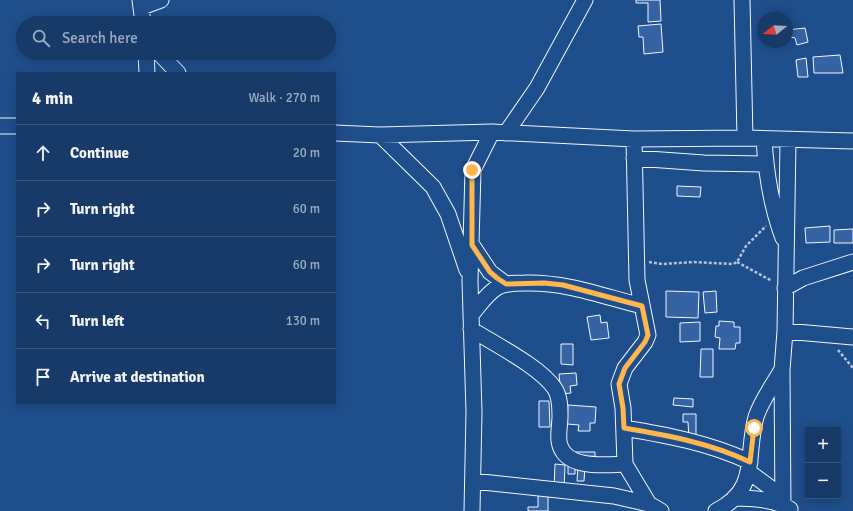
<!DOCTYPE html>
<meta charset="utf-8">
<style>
:root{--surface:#173a69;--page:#244571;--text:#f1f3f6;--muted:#9eadc0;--line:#36547d}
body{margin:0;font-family:Signika,sans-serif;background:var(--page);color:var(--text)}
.controls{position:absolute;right:12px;bottom:12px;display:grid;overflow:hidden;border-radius:0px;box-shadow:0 2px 10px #0003}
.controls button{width:36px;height:36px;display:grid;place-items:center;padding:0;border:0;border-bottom:1px solid var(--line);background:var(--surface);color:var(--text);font:20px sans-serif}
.compass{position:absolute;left:757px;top:12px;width:36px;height:36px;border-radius:50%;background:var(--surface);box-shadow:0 2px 10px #0003;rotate:252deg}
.stop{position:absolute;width:12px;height:12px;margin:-9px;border:3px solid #ffb74d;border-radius:50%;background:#fff}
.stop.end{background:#ffb74d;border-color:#fff;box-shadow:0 1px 4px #0008}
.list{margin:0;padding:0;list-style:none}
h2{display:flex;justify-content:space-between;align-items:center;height:52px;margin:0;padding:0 16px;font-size:17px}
h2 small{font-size:13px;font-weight:400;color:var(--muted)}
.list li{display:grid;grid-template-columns:26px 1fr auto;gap:12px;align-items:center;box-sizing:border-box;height:56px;padding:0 16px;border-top:1px solid var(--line)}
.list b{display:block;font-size:15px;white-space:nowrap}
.list em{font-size:13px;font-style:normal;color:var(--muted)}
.icon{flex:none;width:22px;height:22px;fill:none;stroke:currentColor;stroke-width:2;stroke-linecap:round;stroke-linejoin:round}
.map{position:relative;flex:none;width:853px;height:511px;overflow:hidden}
.search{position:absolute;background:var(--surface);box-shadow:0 2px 10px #0003;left:16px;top:16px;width:320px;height:44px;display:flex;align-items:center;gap:10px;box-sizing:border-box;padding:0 14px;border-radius:22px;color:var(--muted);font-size:15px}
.panel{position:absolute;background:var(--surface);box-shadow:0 2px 10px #0003;left:16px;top:72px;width:320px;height:332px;border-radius:0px}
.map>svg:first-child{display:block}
.building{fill:#3563a3;stroke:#f2f6ff}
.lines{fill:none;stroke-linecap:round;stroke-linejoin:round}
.minor-casing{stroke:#f2f6ff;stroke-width:17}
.path{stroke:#b3c4dc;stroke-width:2.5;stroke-dasharray:3 2;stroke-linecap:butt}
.minor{stroke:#1f4e8c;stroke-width:15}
.route{stroke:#ffb74d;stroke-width:5}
</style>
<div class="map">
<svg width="853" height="511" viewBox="0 0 853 511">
<rect width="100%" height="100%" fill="#1f4e8c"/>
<!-- building -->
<path class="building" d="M636,0H660L661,21L648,22V3H636Z
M661,24L663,52L644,54L643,37H639L638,26Z
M805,28L808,42L797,45L795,38L787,36V30Z
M840,55L843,73H814L813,57Z
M806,58L808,77H798L796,60Z
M677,186L701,187L700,197L677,196Z
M830,226V242L806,243L805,228Z
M853,229V243H834V230Z
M666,291L699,292L698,318L666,317Z
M716,291L717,312L705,313L703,292Z
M600,315L601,323L607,322L609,338L591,340L587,317Z
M719,321L734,322V327H740V343H736L735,349H719L720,338L715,337L716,326H719Z
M700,322V341L680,342V323Z
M561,344H573V365L561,364Z
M701,349H713V377H700Z
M576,373L577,385L570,386L571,393L561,394L559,374Z
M674,398L693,399V407L673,405Z
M539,401H549L550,427H539Z
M568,405L596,407L595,423H590V431H578L579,425L567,424Z
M683,414H696V438L689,439L688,422H683Z
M575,452H595V459H575Z
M555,464L565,465L564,489H554Z
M568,465H575V474H568Z
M578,467H585L584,481H577Z
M548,493V511H528V507H538V494Z"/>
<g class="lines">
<defs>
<path id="minor" d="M140,0L143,23
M742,0L745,138
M142,7L161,0
M146,53L147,73
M159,53L178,73
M0,126H17
M335,133L380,135L492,132L634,139L745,138L853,141
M506,133L537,88L585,0
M380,135L433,187L448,214L467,270
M634,139L637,280L648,335L645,342L625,368L619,384L623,408L625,464L649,504
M764,139C766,173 771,206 783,238
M634,158L704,163L765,164
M472,245L490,272L506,284
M785,288L803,278L853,262
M471,315C479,306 487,293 498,287C506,283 516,283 525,283C567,282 602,296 642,306
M471,329C494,344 541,367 555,389C560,397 560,408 560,416C560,424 558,433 559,441C563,470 605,465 625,464
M785,331L853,337
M624,428C666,435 710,443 750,462
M749,472L783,497
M473,481L614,496L649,504L661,511
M734,498C754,498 773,499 790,509
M472,511L474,412L470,281L473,170L492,132
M716,511C760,489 745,456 756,417C761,401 773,385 781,371
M783,511L782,370L785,331L788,141"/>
</defs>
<!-- minor casing -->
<use href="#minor" class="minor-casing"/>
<!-- path -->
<path class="path" d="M649,262L662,264L694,262L733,264L737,262L746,246L766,226
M737,262L772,281
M838,350L853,368"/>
<!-- minor -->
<use href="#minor" class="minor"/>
</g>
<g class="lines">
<!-- route -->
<path class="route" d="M472,170V245L490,272L497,278L506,284L544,283L563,285L642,306L648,335L645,342L625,368L619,384L623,408L624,428C666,435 710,443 750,462L754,428"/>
</g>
</svg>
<div class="controls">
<button>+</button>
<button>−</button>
</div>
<svg class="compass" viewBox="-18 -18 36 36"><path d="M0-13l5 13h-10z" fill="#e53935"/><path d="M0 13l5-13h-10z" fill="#9eadc0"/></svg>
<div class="stop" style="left:754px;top:428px"></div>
<div class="stop end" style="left:472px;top:170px"></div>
<div class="search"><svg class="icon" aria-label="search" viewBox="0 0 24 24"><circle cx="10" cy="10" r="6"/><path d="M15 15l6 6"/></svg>Search here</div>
<section class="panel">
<h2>4 min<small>Walk · 270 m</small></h2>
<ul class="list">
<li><svg class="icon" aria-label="ahead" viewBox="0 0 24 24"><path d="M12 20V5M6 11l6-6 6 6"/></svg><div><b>Continue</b></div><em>20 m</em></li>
<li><svg class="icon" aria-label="right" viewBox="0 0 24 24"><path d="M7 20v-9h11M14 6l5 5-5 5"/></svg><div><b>Turn right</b></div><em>60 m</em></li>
<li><svg class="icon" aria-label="right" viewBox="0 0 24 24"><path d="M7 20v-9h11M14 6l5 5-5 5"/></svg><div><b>Turn right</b></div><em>60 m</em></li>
<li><svg class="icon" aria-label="left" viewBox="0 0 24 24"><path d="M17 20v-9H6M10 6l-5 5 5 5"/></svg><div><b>Turn left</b></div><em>130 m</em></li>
<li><svg class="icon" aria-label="arrive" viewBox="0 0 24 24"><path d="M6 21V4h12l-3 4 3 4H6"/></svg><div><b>Arrive at destination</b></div></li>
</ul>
</section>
</div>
